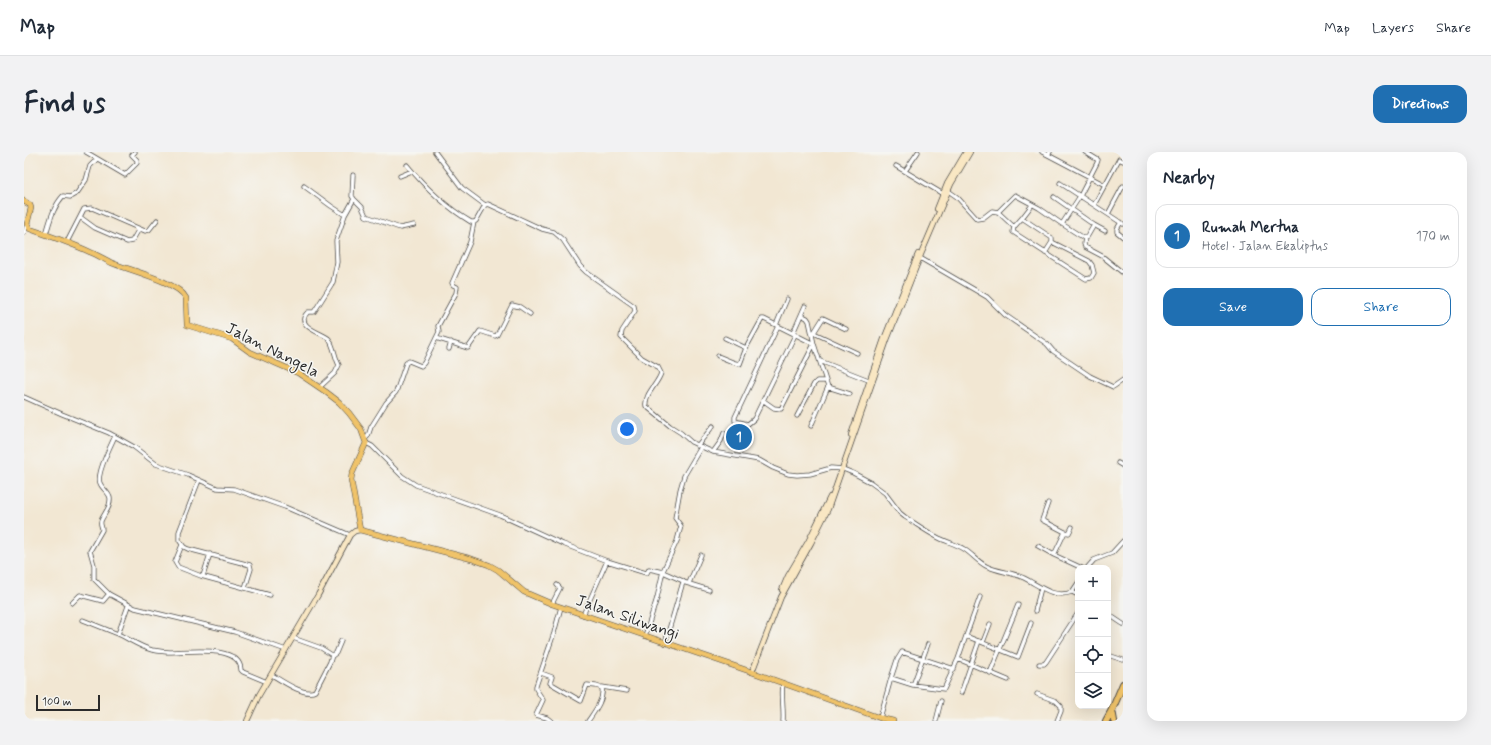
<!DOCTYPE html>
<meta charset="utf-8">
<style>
:root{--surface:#fff;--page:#f2f2f3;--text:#1f2937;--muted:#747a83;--line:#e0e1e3;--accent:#1f6fb2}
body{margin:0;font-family:Mynerve,sans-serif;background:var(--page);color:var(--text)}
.controls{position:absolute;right:12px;bottom:12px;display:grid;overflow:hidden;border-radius:8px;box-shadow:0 4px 16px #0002}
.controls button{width:36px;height:36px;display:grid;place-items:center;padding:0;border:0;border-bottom:1px solid var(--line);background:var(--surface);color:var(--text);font:20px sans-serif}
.scale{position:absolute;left:12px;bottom:10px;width:64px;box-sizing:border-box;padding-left:4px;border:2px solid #2b2b2b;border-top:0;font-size:11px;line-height:14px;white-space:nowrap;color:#2b2b2b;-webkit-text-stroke:3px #f6f6f2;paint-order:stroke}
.you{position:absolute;left:603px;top:277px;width:14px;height:14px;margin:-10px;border:3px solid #fff;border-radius:50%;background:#1a73e8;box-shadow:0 0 0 6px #1a73e833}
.badge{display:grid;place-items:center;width:26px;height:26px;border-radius:50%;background:var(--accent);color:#fff;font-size:13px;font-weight:700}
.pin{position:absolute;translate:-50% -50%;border:2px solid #fff;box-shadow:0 1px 4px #0006}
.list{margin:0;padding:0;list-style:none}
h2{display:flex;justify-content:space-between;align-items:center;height:52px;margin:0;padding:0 16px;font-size:17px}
h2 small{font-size:13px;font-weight:400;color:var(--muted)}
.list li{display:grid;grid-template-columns:26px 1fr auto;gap:12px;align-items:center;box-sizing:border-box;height:64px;margin:0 8px 8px;padding:0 8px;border:1px solid var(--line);border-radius:12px}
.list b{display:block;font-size:15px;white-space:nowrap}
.list p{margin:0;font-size:13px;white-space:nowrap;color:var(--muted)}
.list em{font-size:13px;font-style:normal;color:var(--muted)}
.actions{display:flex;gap:8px;padding:12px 16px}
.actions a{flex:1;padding:9px 0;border:1px solid var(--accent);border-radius:12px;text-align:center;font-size:14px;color:var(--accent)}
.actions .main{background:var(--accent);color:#fff}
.icon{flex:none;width:22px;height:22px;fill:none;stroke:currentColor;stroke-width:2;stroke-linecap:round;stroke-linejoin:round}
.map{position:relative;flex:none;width:1099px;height:569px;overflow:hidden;border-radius:12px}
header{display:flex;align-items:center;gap:24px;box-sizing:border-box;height:56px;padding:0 20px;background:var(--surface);border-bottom:1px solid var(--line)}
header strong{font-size:19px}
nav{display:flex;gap:22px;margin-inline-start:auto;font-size:14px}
.intro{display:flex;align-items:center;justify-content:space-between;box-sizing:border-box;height:96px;padding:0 24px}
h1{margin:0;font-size:28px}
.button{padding:10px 18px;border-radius:12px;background:var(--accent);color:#fff;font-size:14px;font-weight:700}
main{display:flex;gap:24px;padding:0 24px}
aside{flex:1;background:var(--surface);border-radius:12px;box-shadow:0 4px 16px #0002}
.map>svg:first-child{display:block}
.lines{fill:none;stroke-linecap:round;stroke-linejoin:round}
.street-casing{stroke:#494744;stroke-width:5}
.secondary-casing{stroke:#494744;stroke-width:6}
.primary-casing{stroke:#494744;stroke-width:6}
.highway-casing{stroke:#494744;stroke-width:8}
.street{stroke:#fff;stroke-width:3.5}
.secondary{stroke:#f9e7c3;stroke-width:4.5}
.primary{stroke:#f0c369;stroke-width:5}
.highway{stroke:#f0c369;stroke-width:6}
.labels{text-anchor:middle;stroke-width:3;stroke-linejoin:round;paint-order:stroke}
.street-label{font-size:16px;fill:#2b2b2b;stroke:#f6f6f2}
</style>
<header>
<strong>Map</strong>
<nav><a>Map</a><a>Layers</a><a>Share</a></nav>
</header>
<div class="intro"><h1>Find us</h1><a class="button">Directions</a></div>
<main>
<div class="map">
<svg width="1099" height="569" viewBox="0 0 1099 569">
<rect width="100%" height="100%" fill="#f6f6f2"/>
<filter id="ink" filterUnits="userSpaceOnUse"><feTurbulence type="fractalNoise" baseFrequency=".025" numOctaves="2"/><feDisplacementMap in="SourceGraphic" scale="8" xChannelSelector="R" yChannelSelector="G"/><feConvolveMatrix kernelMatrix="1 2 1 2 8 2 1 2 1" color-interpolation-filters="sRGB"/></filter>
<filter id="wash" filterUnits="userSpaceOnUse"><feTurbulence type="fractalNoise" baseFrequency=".012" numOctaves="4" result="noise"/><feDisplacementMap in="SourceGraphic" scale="16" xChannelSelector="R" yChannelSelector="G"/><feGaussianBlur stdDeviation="0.9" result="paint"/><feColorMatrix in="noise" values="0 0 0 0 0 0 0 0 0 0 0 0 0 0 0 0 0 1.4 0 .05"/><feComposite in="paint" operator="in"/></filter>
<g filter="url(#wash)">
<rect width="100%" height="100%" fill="#f2e7d3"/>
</g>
<g filter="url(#ink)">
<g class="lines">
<defs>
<path id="street" d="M62,0L101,23L113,11V8L108,3L111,0
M411,0L438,36L461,53
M1018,0L1024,3
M1026,0L1024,3L1081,33
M383,13C401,35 422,55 447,70H450L452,69L461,53L464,52L518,77L530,80L539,88L556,114L562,120L610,154L611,159L598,179L597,185L618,206L634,215L637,221C634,232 620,242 622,254L646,274L657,281L667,290L689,300L735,308L749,316L764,322L773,323L786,322L807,316L819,317L829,321L846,330L861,341L876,361L881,365C892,372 903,380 915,386C923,390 932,392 940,397C948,402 954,410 962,414C974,420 988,420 1000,426C1016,434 1030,447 1048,440L1054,443
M872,14L919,42
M881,19L894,0
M329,23L328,44L330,47L338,55L342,64L376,76L390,73
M376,24L388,19
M1036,31L1099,72
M280,34L307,54L321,63
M923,38L933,45L953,67L959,66L968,59L974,60L991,43L1015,56L1038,72L1056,44L1073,11L1074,8L1061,0
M1030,45L1070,73L1063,85L1060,86L1038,72
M1008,53L998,66L1028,86V90L1021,101
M1070,53L1094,9L1095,7L1099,9
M974,60L990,75
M1084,62L1099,34
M56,65L71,76L103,90L108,89L115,77
M998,66L990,75L989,80L1062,127L1067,126L1070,121L1068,113L1065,109L1028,90
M1097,70L1093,77V80L1099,85
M1070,73L1081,79
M0,81L3,72
M22,82C26,69 29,55 39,44L46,45L53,41L62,28L66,14L73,7
M1061,86L1060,92L1061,95L1078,104L1099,121
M43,90L60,57L68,56L121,79L125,78L133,68
M896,106L963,145L981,163L1023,192L1029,199L1066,224L1089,235L1099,228
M777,163L783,166L785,169L790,192L804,235
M752,173L763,147
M754,174L711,265V269L724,272L730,267L771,183
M769,181L781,154
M790,181L833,201
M789,182L799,166L822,177
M412,186L444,196L456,179L471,184L473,183L488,153L496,155L506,162
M701,186L722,196
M425,197L427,190
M694,204L711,211L716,212L722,196L738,167H740L790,192
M796,209L847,229
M296,235L311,221L315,213C311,206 310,194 305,187C299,181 269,174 284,160H290L309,130L313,110L312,89L321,63L330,47
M804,235L826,242
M0,245L38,262L85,281L110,295L132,312L164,323L193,336L210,337L261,355L326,383
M740,249L750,256L757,257L790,192
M773,264L790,232L793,229H801
M787,274L804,235
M91,284C87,293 72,322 76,331C78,337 85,340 86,346C87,356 80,361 77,369C76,373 78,374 78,378L66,399L70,413V427L85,442L111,456L211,480L262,498
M341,287L344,284L347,275L362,251L372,240L382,211L385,209L397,214L400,211L415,180L414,174L432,141L433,135L429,133L428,131L446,90L450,70
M342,291L348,294L378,324L392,333L476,363L539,392L583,409L622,421H623L625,417L639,420L659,429
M673,294L689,274
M689,300L697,289L700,281
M1094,311L1099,314
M175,328L155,380V388L160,395L164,397L226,413L227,417L221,436
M1024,351L1018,368L1041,380
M1048,375L1045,381L1041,380L1030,403L1058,416
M158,393L151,410L154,415L177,424L246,443
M1014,394L1030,403
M1063,416L1070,408L1088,401L1099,389
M179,424L186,402
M665,431L677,403
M1048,440L1054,431
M48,451L56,443L79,449L85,442
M528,452L536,436L533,433
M104,454L94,482C105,487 116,495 128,498C134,499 140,500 146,500C163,500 216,492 217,518L219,520L243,530
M1011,459L1017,436
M1084,462L1099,472
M559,463L583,409
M59,468L94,482
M621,484L633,446L639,419L653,389L657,374L651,366L656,338L660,324L677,295
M942,484L956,445
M959,490L966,472
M641,491L659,430L685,438
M1084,503L1099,508
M308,504L312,501L317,489
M934,507L984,528
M1015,512H1020L1022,510L1054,461
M517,521L528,525L526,531L557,549L563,533L572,534L578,536C580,548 570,560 564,569
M966,521L994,453
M248,523C258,529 281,545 291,539L306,510L308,503L297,496L269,486
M867,526L873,508L878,500L930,517
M889,533L904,492
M578,535L603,539
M937,541L955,489
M1013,542L1032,549L1037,554V559L1033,569
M856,566L867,526L889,533L920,537L934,507L942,484L994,505L1007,471
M527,569L523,566L512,563L519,548L512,537V534L530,481L537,455
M759,569C760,556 757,544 759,531
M912,569L917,549"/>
<path id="secondary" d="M913,57L923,32L942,0
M827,283L860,187L894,102
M758,438L764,424L784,390L806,345
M728,520L757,445L787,391L804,357L863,188L898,100L927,32L946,0
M223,569L235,543L294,443L326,383L331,379L336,378"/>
<path id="primary" d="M0,49L6,53L7,56L3,72L6,77C26,84 47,91 66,100C74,103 81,108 88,111C105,118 154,130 162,146L163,173L208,187L226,200L274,221L302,240L315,250L325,261L337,277L342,291L328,322L327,328L336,378L448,407L465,413L474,418L500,440L528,452L725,519L856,566L869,569"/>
<path id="highway" d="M1088,558L1090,569
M1082,569L1088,558L1099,532"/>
</defs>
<!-- street casing -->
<use href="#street" class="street-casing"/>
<!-- secondary casing -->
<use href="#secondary" class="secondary-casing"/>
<!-- primary casing -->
<use href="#primary" class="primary-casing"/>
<!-- highway casing -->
<use href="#highway" class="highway-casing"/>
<!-- street -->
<use href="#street" class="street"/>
<!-- secondary -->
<use href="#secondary" class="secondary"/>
<!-- primary -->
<use href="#primary" class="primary"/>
<!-- highway -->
<use href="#highway" class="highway"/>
</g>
</g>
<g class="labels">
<!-- street labels -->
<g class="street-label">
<text transform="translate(249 197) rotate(27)" y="6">Jalan Nangela</text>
<text transform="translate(604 464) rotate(19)" y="6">Jalan Siliwangi</text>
</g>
</g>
</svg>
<div class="controls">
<button>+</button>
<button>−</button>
<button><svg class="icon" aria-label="locate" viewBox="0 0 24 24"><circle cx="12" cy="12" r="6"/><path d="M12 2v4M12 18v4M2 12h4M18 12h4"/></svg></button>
<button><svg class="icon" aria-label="layers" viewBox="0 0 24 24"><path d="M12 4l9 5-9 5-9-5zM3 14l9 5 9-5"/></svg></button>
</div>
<div class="scale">100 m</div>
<div class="you"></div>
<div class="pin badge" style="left:715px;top:285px">1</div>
</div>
<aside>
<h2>Nearby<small></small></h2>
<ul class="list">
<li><span class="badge">1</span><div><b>Rumah Mertua</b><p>Hotel · Jalan Ekaliptus</p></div><em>170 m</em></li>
</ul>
<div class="actions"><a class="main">Save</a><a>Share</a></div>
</aside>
</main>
